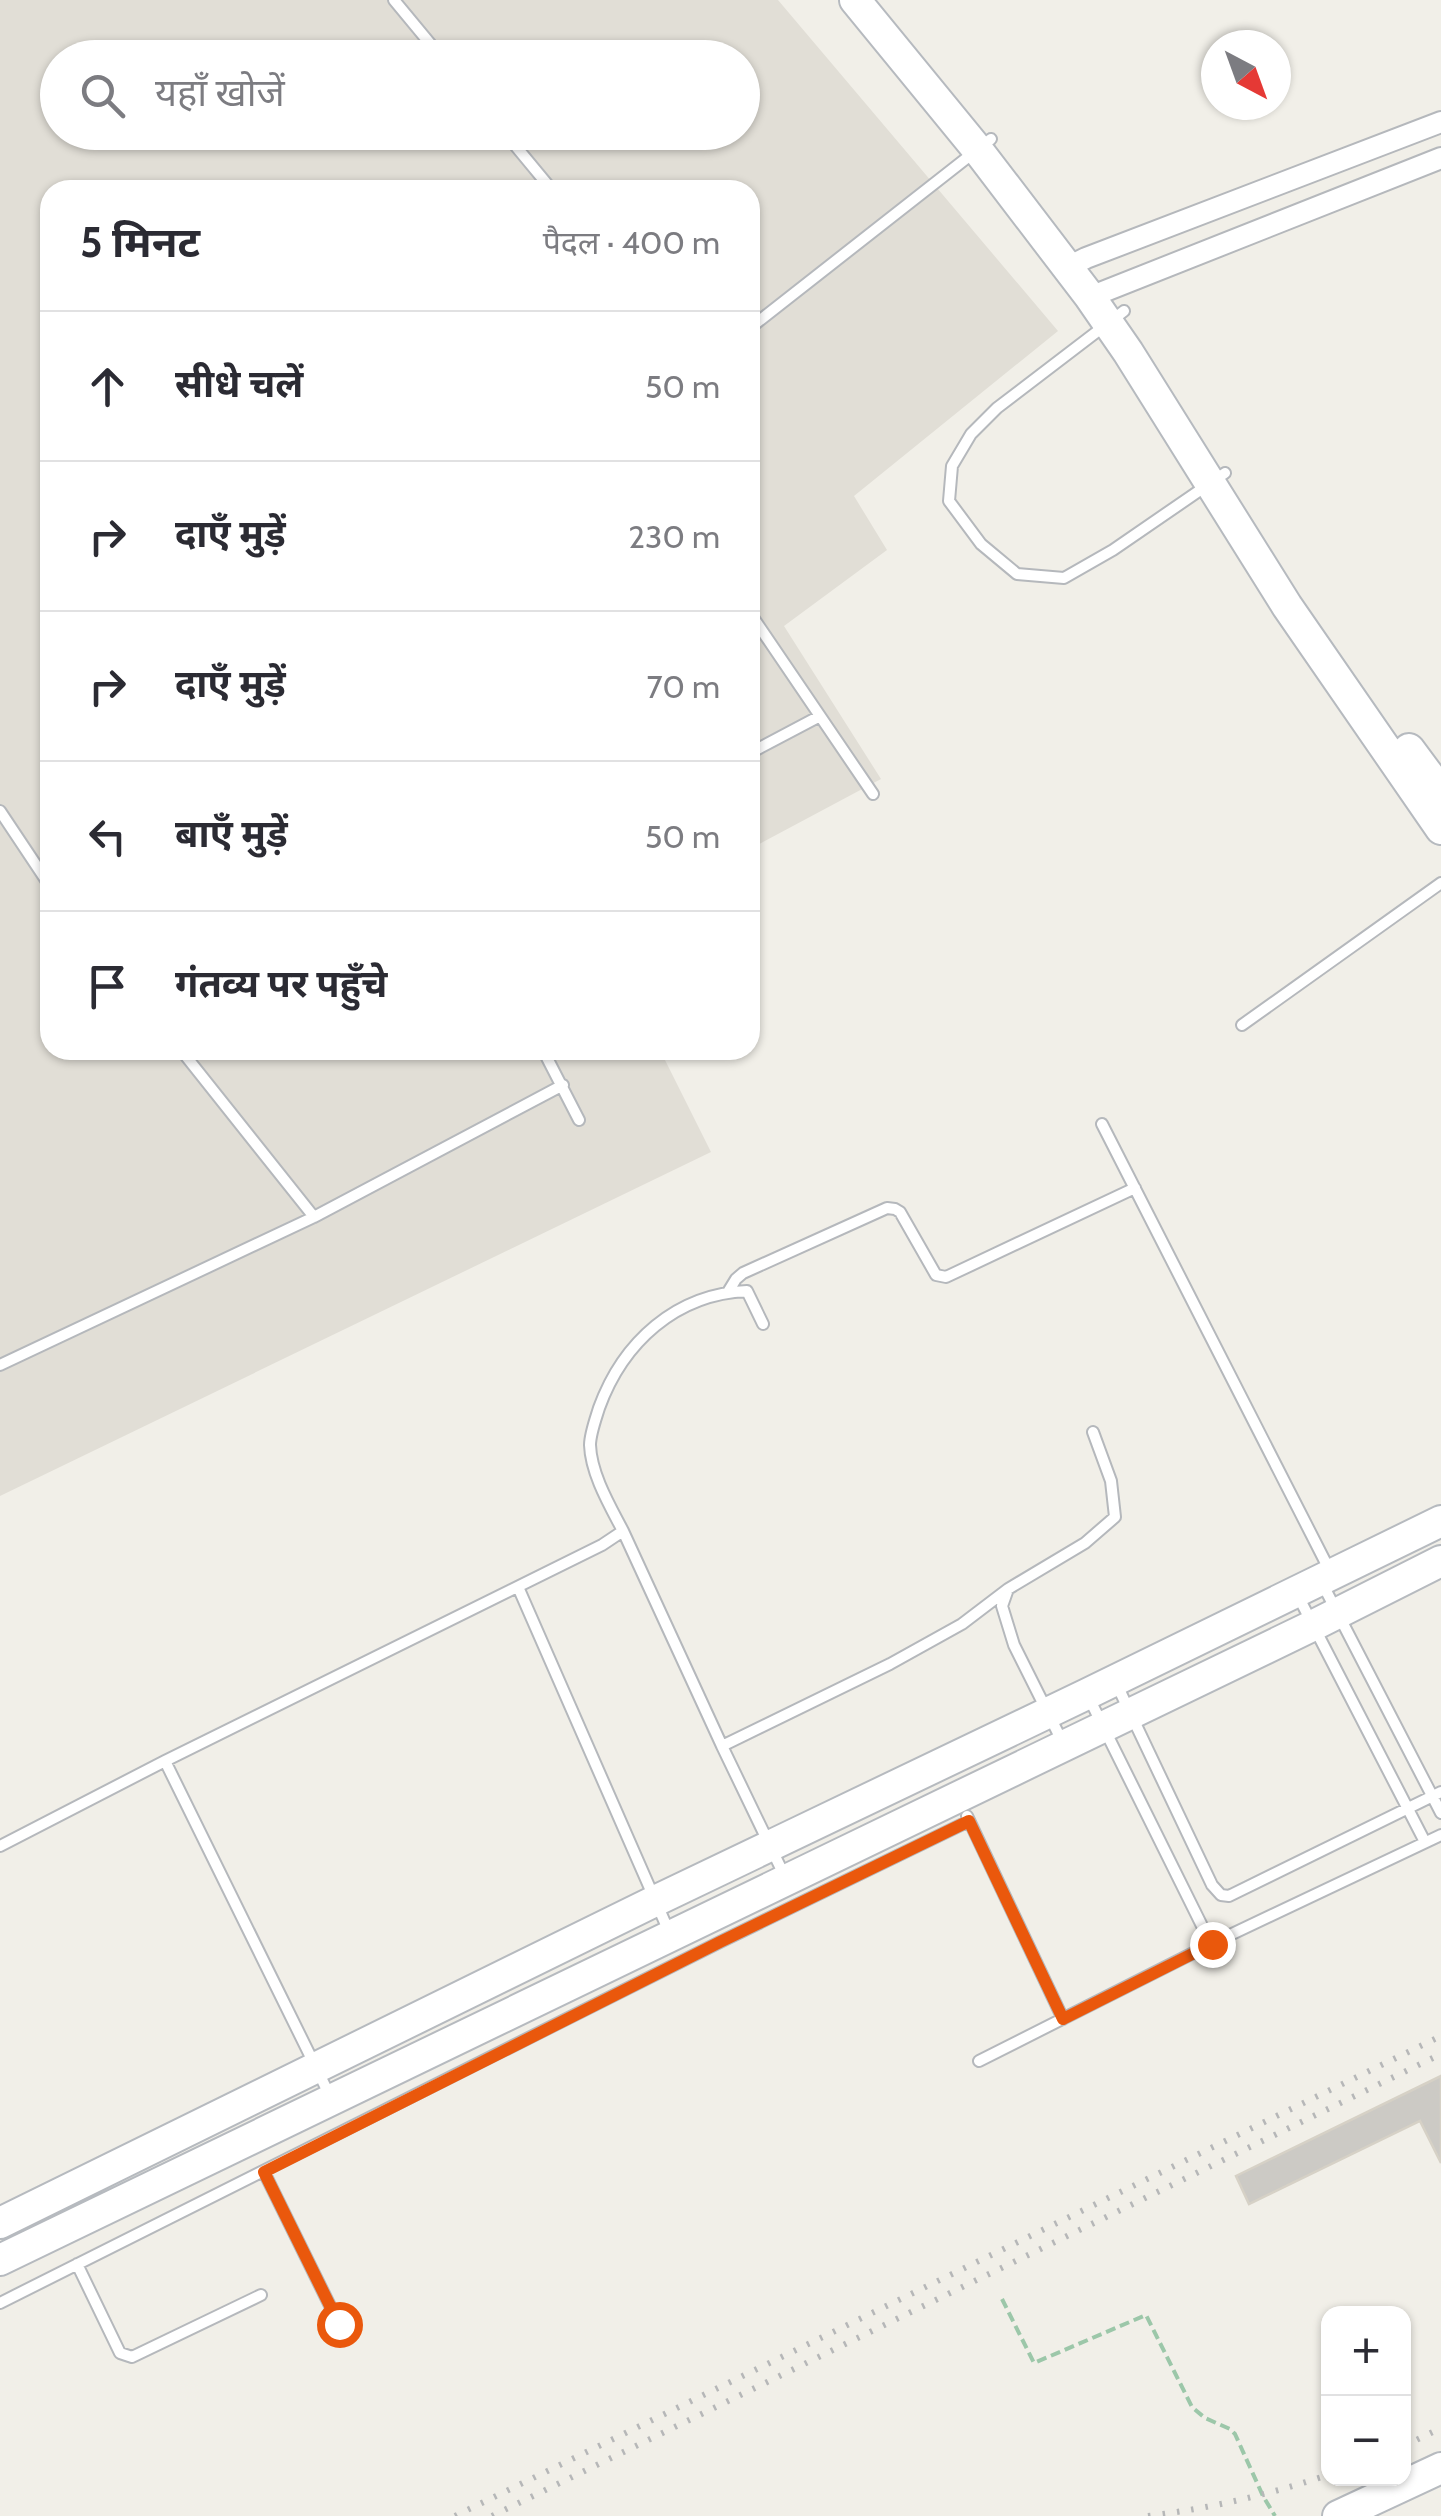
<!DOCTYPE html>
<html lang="hi">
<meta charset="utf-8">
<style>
:root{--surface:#fff;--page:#f2f2f3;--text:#2b2b33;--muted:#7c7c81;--line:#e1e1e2}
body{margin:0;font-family:Cabin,"Noto Sans Devanagari",sans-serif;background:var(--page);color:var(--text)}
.controls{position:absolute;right:30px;bottom:30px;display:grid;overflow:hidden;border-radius:20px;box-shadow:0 2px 8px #0004}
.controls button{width:90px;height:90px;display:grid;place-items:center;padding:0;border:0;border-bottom:2px solid var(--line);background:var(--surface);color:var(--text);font:50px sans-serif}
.compass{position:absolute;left:1201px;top:30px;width:90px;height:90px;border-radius:50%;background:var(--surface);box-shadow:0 2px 8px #0004;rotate:139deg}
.stop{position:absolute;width:30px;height:30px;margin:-22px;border:8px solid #ea580c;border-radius:50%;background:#fff}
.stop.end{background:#ea580c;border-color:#fff;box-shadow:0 2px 10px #0008}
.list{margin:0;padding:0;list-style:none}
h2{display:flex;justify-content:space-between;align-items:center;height:130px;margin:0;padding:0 40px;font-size:42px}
h2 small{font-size:32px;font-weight:400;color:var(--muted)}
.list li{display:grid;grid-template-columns:65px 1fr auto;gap:30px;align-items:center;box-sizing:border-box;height:150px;padding:0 40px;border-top:2px solid var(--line)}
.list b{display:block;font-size:38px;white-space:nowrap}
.list em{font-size:32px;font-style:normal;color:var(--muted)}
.icon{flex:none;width:55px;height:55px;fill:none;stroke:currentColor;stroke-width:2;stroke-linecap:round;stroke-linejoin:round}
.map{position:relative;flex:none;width:1441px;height:2516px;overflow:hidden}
.search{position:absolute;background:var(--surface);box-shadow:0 2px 8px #0004;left:40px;top:40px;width:720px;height:110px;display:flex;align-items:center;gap:25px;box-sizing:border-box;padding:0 35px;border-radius:55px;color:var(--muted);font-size:38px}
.panel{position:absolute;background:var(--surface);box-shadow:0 2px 8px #0004;left:40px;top:180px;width:720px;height:880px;border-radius:30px}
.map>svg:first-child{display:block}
.education{fill:#e1ded6;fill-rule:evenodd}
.building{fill:#cccac5;stroke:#d6d1c6;stroke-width:2.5}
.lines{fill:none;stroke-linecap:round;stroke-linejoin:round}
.lane-casing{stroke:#b5b8bc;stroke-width:14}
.street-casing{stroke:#b5b8bc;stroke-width:24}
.secondary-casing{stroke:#b6babf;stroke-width:34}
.path{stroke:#9cc7a9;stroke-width:4;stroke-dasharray:10 5;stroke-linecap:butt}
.lane{stroke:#fff;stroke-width:10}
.street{stroke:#fff;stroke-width:20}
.secondary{stroke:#fff;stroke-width:30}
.rail{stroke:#b6b7b8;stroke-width:6;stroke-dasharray:2.5 12;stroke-linecap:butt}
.route{stroke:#ea580c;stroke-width:12}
</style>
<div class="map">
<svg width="1441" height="2516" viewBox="0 0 1441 2516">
<rect width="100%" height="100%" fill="#f1efe8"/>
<!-- education -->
<path class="education" d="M0,0H778L1058,331L854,496L887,550L784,626L881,779L750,849V190H50V1050H660L711,1152L0,1496ZM58,58H742V132H58Z"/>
<!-- building -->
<path class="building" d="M1441,2076V2163L1420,2121L1249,2204L1236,2176Z"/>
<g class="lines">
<defs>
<path id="lane" d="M394,0L442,58
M504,132L552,190
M1124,311L997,408L971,434L952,466L949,501L981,544L1017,574L1064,578L1113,550L1225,473
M750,328L991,139
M750,613L873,794
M750,753L820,716
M0,811L50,886
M1242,1025L1441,883
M181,1050L314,1217
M543,1050L579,1120
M1102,1124L1331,1573
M728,1292L736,1279L743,1273L887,1208L895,1209L900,1212L936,1275L946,1277L1135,1188
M0,1365L314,1217L563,1085
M623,1531L722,1746
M1322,1583L1441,1813
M518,1587L670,1934
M1297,1594L1425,1842
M1117,1685L1212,1885L1221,1895L1229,1896L1441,1792
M1089,1698L1211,1944L1441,1835
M1064,1745L1014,1645L1002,1606L1008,1589L1085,1543L1115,1517L1111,1481L1093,1432
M165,1761L330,2096
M967,1816L1063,2019
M0,1846L165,1761L602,1545L623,1531C610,1506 591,1474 590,1445C590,1434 596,1418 599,1408C623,1342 676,1294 747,1291L763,1324
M786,1879L722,1746L890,1664L962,1624L1008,1589
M979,2061L1211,1944
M264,2172L339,2324
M77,2264L120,2353L132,2357L261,2295
M0,2303L720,1942L969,1821"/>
<path id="street" d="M1068,267L1086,258L1441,122
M1090,297L1441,158"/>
<path id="secondary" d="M855,0L977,149L1090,297L1128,352L1287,606L1441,829
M1409,749L1441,792
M0,2223L655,1901L1087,1694L1441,1521
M0,2260L1314,1625L1441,1561
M1338,2516L1441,2468"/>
</defs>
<!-- lane casing -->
<use href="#lane" class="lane-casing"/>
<!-- street casing -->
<use href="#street" class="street-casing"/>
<!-- secondary casing -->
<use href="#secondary" class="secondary-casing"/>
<!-- path -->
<path class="path" d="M1002,2299L1034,2363L1146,2315L1192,2407L1205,2418L1230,2429L1235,2434L1263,2496L1275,2516"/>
<!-- lane -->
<use href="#lane" class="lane"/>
<!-- street -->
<use href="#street" class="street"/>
<!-- secondary -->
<use href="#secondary" class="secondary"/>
<!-- rail -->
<path class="rail" d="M1404,2446L1441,2428
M455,2516L1441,2036
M492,2516L1441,2054
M1148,2516C1212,2508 1267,2495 1328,2475"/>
</g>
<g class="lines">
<!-- route -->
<path class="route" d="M339,2324L264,2172L720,1942L969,1821L1063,2019L1212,1944"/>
</g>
</svg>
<div class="controls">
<button>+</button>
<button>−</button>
</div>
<svg class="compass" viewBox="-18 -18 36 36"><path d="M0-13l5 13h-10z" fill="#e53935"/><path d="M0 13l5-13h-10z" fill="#7c7c81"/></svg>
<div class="stop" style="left:339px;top:2324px"></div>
<div class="stop end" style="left:1212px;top:1944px"></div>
<div class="search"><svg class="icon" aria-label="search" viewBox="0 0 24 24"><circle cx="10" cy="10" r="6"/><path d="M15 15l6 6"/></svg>यहाँ खोजें</div>
<section class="panel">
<h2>5 मिनट<small>पैदल · 400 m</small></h2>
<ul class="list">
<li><svg class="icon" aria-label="ahead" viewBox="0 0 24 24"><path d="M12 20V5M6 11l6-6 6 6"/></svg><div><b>सीधे चलें</b></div><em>50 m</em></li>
<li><svg class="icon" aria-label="right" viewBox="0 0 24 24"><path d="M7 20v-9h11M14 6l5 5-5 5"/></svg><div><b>दाएँ मुड़ें</b></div><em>230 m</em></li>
<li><svg class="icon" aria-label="right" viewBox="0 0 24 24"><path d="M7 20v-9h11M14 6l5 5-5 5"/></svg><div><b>दाएँ मुड़ें</b></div><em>70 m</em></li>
<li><svg class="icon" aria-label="left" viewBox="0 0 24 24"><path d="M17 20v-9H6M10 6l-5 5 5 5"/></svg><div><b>बाएँ मुड़ें</b></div><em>50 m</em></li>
<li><svg class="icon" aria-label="arrive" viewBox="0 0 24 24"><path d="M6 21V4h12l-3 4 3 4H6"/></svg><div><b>गंतव्य पर पहुँचे</b></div></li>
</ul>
</section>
</div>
